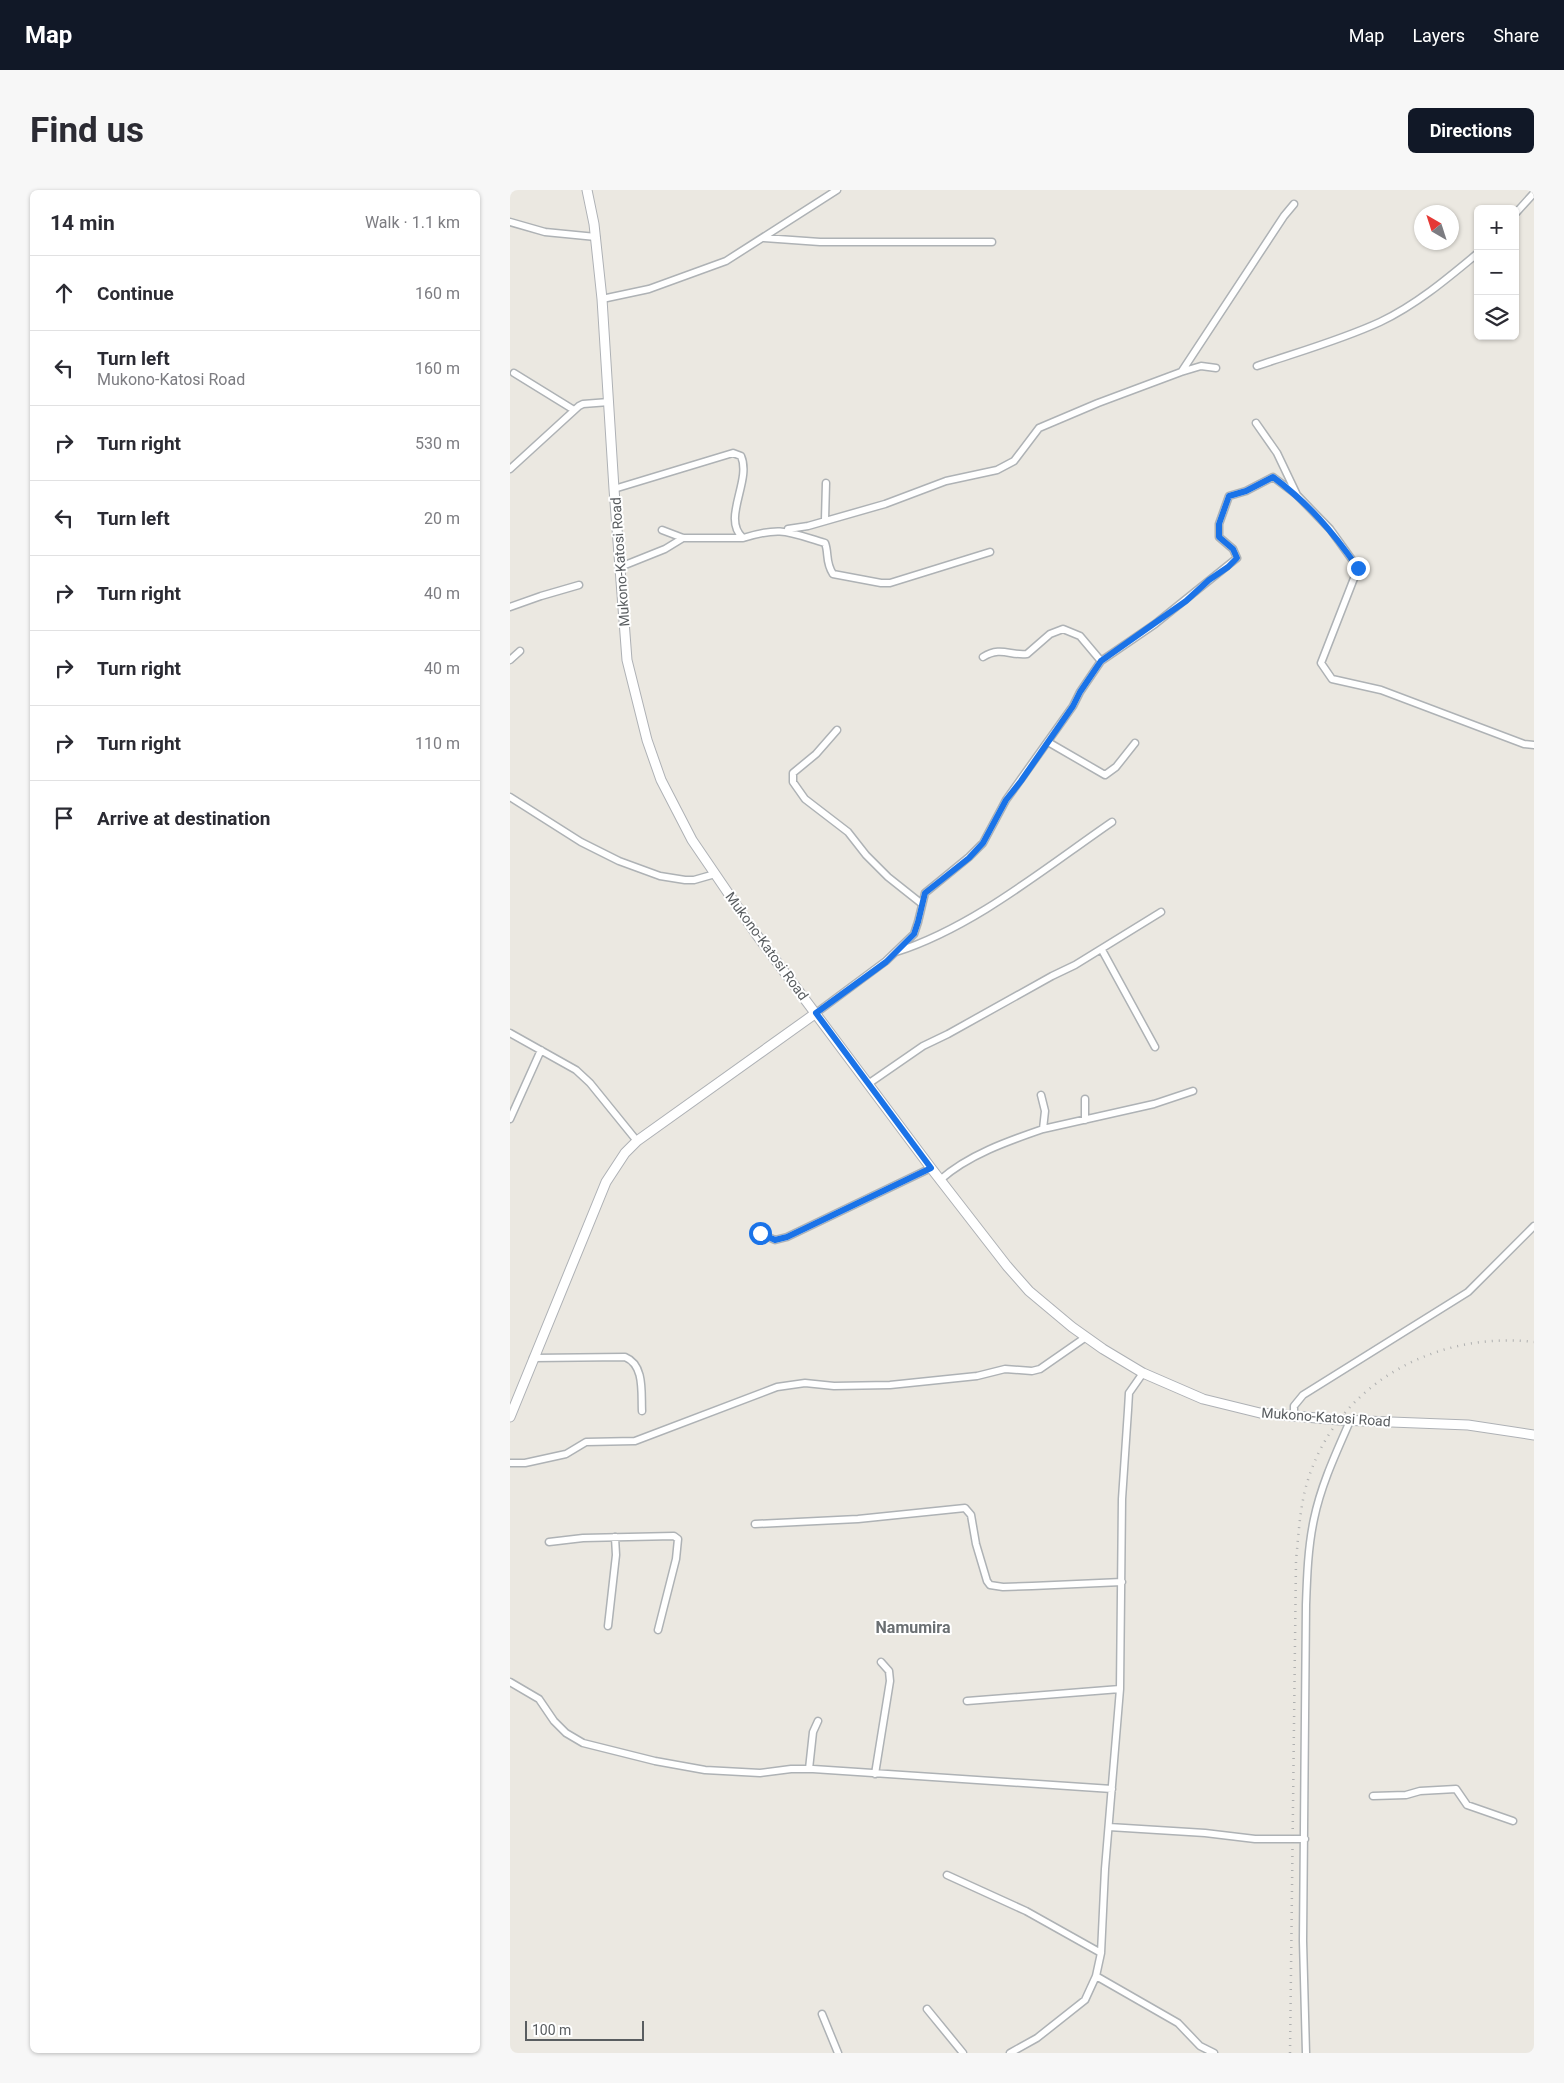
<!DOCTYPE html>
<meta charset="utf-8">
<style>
:root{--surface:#fff;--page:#f7f7f7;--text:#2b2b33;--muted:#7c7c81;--line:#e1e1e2;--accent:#111827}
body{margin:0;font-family:Roboto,sans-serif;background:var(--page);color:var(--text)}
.controls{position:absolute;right:15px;top:15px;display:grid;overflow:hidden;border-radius:8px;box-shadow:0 1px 4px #0004}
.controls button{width:45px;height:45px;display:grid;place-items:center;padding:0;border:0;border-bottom:1px solid var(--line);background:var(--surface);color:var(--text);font:25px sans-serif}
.compass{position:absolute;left:904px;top:15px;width:45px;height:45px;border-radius:50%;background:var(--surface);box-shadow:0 1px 4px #0004;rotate:321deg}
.scale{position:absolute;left:15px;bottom:12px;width:119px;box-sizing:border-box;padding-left:5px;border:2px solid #595d60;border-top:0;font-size:14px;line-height:18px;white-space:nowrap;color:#595d60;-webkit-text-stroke:4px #fff;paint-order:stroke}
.stop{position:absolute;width:15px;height:15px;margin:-11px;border:4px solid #1a73e8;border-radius:50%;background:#fff}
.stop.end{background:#1a73e8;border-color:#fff;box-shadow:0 1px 5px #0008}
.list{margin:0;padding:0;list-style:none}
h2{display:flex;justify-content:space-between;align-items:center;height:65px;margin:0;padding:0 20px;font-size:21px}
h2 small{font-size:16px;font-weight:400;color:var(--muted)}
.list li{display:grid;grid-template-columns:32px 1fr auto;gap:15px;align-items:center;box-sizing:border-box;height:75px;padding:0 20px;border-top:1px solid var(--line)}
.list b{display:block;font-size:19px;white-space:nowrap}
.list p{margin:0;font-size:16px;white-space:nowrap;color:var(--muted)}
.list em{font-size:16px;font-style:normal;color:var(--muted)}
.icon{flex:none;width:28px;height:28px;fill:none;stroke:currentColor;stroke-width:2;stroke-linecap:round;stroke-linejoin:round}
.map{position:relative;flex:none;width:1024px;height:1863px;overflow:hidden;border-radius:8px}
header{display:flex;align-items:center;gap:30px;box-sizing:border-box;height:70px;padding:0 25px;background:var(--accent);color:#fff}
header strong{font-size:24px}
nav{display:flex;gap:28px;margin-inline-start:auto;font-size:18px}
.intro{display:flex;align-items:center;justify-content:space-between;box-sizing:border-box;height:120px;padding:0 30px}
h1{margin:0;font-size:35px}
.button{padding:12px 22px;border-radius:8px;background:var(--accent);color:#fff;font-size:18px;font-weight:700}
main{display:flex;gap:30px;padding:0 30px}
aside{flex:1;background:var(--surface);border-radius:8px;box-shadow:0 1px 4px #0004}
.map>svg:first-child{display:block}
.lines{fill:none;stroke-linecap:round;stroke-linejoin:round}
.street-casing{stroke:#aeb2b5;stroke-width:9}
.secondary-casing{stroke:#aeb1b5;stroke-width:11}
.street{stroke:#fff;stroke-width:6}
.secondary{stroke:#fff;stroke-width:9}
.rail{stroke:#afb0b0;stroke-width:2.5;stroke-dasharray:1 6;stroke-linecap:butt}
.route{stroke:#1a73e8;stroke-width:6}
.labels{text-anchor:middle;stroke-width:4;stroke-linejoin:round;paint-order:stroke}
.street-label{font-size:14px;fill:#595d60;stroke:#fff}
.quarter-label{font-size:16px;font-weight:bold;fill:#6a6f72;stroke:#fff}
</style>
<header>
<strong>Map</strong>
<nav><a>Map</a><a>Layers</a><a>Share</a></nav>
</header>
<div class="intro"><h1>Find us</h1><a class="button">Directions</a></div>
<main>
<aside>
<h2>14 min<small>Walk · 1.1 km</small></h2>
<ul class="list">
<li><svg class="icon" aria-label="ahead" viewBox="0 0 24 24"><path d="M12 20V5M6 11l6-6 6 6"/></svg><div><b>Continue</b></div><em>160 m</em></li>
<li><svg class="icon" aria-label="left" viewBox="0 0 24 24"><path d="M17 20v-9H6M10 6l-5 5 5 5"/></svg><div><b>Turn left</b><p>Mukono-Katosi Road</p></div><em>160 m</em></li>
<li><svg class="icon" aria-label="right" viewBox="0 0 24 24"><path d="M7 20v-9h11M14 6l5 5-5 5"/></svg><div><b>Turn right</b></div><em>530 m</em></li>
<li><svg class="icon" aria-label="left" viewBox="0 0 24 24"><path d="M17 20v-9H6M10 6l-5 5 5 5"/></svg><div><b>Turn left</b></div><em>20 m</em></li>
<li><svg class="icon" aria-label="right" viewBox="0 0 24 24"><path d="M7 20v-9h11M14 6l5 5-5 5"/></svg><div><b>Turn right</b></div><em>40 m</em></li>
<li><svg class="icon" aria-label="right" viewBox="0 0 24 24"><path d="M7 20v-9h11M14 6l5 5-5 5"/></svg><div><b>Turn right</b></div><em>40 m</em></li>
<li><svg class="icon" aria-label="right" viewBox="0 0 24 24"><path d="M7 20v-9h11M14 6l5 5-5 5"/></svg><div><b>Turn right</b></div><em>110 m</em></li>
<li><svg class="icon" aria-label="arrive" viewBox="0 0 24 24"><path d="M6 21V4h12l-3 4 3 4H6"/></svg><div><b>Arrive at destination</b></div></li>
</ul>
</aside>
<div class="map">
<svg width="1024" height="1863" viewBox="0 0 1024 1863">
<rect width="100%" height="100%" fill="#ebe8e1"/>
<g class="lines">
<defs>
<path id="street" d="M1005,24L1024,3
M0,32L35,42L86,47
M254,48L310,52H482
M92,109L139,99L216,71L327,0
M747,176C788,162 831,150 870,132C906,115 938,88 968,63
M672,181L774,26L784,14
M4,183L64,220
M746,233L767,263L787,305L820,339L848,378L811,473L822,489L871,500L1014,554L1024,555
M0,279L69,216L73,214L99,212
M104,299L223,263L231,266C242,291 211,329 233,348C272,336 278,342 315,353C319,363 315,372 323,384L371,393H380L480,362
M315,330L316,293
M278,339L298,336L375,314L436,291L487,280L504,271L529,238L588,213L671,182L691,176L706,178
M152,340L173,348H233
M110,377L155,359L173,348
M0,417L31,406L69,395
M473,467C491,456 500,466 517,464L540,444L553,439L570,446L591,471
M0,470L10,461
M327,540L306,564L283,583V592L295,609L338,642L356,665L378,687L412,714
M538,552L595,585L606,577L625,553
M0,607L71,652L109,671L150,686L175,690H184L205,684
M592,760L645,857
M386,762C464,737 535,678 602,632
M306,823L376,771L404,744L408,732L415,703L459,667L473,653L496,610L563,516L570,502L591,471L645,434L727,368L723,359L709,347V334L719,306L736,301L763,287L787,305
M0,843L66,880L80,893L127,951
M358,894L413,856L438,844L542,786L565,775L651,722
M531,905L535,921L533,939L644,914L683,901
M575,909V930
M0,929L31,860
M430,990C458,965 498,951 533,939
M250,1043L265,1050L277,1047L421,978
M23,1168L115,1167C135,1175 131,1203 132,1221
M784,1227V1216L793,1205L958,1102L1024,1036
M0,1273H15L56,1264L76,1252L125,1251L267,1197L295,1193L324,1196L380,1195L467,1186L495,1179L522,1181L530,1179L576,1147
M245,1334L348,1329L455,1318L461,1325L466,1354L477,1391L480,1395L493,1397L522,1396L612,1392
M39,1352L73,1348L164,1346L168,1349L166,1369L148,1440
M98,1436L106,1365L105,1347
M0,1492L29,1509L44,1531L56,1543L73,1553L145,1571L195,1580L250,1583L281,1579H303L602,1599
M457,1511L610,1499
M299,1579L303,1542L308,1531
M365,1584L380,1491L379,1481L371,1472
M863,1606L896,1605L910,1601L946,1599L957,1615L1003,1631
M599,1637L695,1643L745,1649H795
M437,1685L516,1721L591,1763
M586,1786L668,1833L690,1856L704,1863
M417,1819L453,1863
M312,1824L328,1863
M500,1863L527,1848L575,1810L586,1786L591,1763L595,1679L610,1499L612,1309L618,1220L619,1203L633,1183
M796,1863L793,1751L796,1415C797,1386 798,1357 804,1329C811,1295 826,1263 840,1231"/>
<path id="secondary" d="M77,0L84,34L92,109L104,299L117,470L137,550L151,590L182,650L246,744L421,978L497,1076L519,1101L562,1137L593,1159L633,1183L693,1209L750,1223L830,1230L958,1235L1024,1245
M0,1227L96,992L115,963L127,951L306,823"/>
</defs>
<!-- street casing -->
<use href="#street" class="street-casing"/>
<!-- secondary casing -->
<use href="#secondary" class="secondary-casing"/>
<!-- street -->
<use href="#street" class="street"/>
<!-- secondary -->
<use href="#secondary" class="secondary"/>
<!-- rail -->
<path class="rail" d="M780,1863L786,1371C789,1340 790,1310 801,1281C834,1190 930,1141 1024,1152"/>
</g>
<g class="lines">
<!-- route -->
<path class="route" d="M250,1043L265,1050L277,1047L421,978L306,823L376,772L404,744L408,732L415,703L459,668L473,653L496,610L511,591L563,516L570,502L591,471L676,411L699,390L718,377L727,368L723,359L709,347V334L719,306L736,301L763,287C799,314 822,341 848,378"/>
</g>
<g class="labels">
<!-- street labels -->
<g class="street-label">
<text transform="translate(110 372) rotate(-94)" y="5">Mukono-Katosi Road</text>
<text transform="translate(257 756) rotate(54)" y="5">Mukono-Katosi Road</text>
<text transform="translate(816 1227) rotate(4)" y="5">Mukono-Katosi Road</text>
</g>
<!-- quarter labels -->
<g class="quarter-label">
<text x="403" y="1443">Namumira</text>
</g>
</g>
</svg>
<div class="controls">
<button>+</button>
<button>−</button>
<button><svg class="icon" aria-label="layers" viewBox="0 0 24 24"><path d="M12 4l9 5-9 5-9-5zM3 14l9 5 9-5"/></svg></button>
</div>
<svg class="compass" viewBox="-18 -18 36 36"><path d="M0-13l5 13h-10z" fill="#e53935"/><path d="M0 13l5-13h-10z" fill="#7c7c81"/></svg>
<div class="scale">100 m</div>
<div class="stop" style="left:250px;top:1043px"></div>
<div class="stop end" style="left:848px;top:378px"></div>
</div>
</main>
